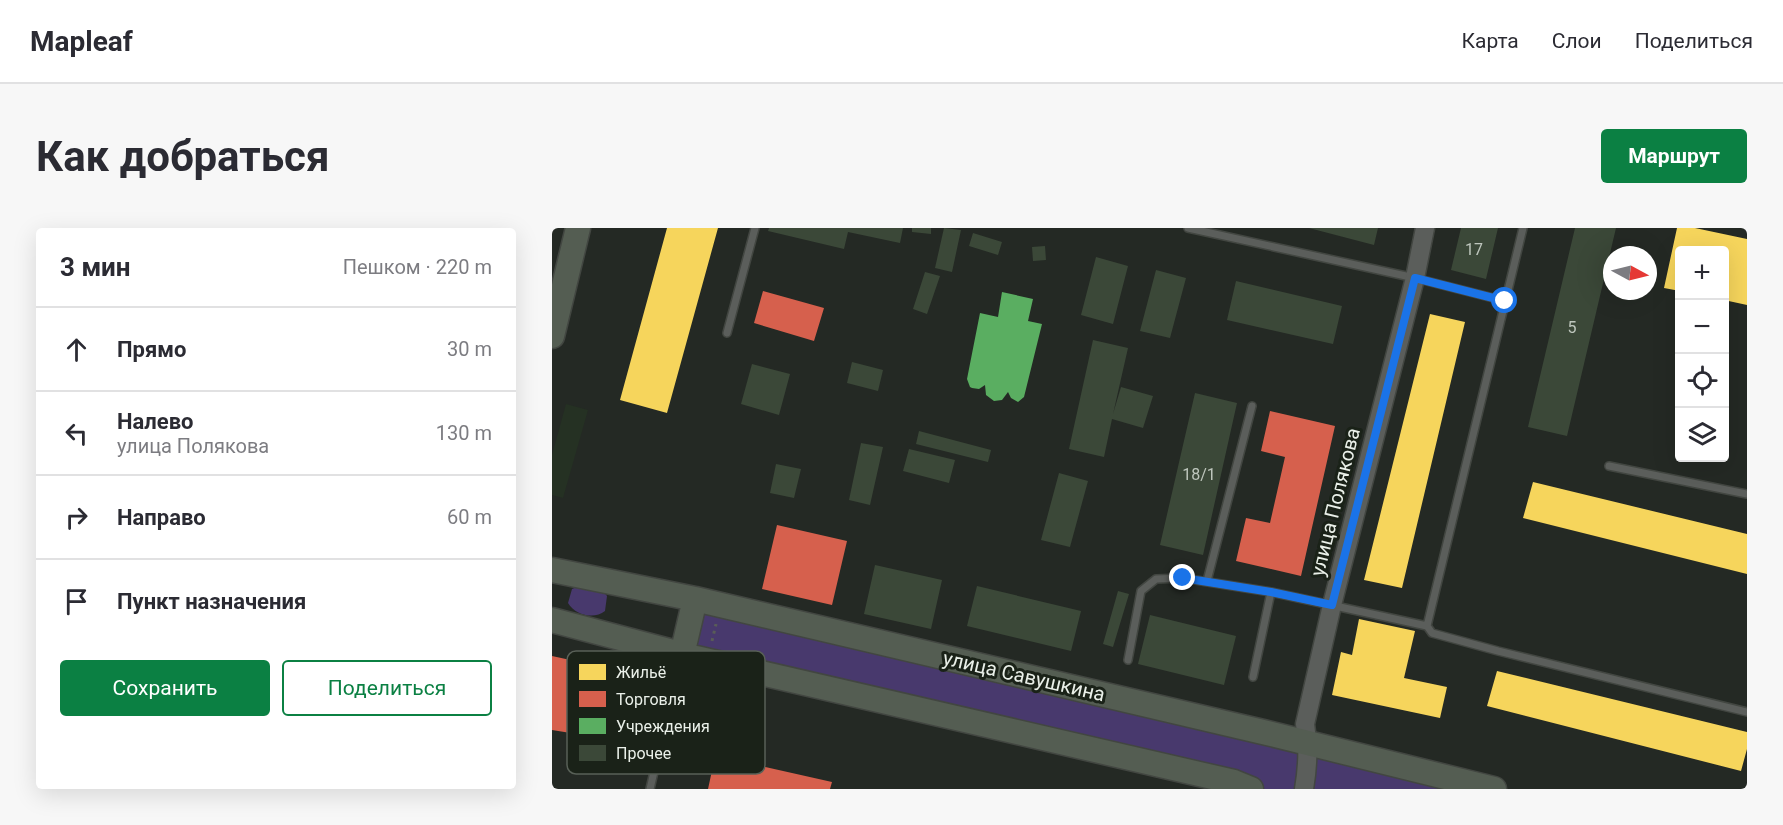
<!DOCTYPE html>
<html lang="ru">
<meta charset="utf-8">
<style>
:root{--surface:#fff;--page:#f7f7f7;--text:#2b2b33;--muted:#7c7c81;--line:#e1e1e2;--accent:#0b8043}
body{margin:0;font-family:Roboto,sans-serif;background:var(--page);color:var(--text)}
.controls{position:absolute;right:18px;top:18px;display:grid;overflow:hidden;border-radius:6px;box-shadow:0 6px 24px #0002}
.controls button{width:54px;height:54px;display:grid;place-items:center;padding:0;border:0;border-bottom:2px solid var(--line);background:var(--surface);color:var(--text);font:30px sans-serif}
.compass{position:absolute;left:1051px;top:18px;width:54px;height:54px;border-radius:50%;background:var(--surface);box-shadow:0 6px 24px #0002;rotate:97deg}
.stop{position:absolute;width:18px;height:18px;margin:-14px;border:4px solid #1a73e8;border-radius:50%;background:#fff}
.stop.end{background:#1a73e8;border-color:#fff;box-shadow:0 2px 6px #0008}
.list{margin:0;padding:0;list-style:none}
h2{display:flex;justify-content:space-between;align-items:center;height:78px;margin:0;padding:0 24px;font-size:26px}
h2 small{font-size:20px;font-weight:400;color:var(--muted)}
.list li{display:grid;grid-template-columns:39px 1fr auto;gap:18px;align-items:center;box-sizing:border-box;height:84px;padding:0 24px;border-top:2px solid var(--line)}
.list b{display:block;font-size:22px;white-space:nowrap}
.list p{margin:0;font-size:20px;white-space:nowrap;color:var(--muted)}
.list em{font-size:20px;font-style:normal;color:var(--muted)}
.actions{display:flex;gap:12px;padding:18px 24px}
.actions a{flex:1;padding:14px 0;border:2px solid var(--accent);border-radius:6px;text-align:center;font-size:21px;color:var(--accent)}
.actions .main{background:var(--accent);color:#fff}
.icon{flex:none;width:33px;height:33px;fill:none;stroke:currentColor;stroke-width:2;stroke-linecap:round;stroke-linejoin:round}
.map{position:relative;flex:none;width:1195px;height:561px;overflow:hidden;border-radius:6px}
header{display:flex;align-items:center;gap:36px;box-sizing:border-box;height:84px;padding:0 30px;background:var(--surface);border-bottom:2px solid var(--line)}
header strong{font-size:28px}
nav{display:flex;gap:33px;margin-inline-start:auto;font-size:21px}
.intro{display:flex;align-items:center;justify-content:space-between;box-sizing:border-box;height:144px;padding:0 36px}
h1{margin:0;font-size:42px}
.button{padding:15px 27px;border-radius:6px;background:var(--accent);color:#fff;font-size:21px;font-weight:700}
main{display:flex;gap:36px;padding:0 36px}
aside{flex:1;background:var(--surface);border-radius:6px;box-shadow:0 6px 24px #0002}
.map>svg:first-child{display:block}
.built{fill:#253123}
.green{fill:#48396d}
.homes{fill:#f6d55c}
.shops{fill:#d6604d}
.public{fill:#5aae61}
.building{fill:#3b4838}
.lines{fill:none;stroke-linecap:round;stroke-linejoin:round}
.service-casing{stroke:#424641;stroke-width:10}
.tertiary-casing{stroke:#424641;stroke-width:21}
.trunk-casing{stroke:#424641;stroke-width:27}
.path{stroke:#595c58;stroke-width:3;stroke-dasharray:3 4.5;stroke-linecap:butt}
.service{stroke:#5b5e5b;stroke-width:7}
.tertiary{stroke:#5b5e5b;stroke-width:18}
.trunk{stroke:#545d52;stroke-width:24}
.route{stroke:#1a73e8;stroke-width:8}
.labels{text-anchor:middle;stroke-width:6;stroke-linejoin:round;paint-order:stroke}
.number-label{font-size:16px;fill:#bec6bd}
.street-label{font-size:20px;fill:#eaf0e9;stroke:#1a2218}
.key{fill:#1a2218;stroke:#586057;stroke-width:1.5}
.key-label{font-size:16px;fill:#eaf0e9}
</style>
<header>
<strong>Mapleaf</strong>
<nav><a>Карта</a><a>Слои</a><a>Поделиться</a></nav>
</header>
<div class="intro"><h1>Как добраться</h1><a class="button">Маршрут</a></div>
<main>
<aside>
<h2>3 мин<small>Пешком · 220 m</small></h2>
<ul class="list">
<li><svg class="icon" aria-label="ahead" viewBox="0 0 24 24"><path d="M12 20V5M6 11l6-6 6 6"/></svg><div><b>Прямо</b></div><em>30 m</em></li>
<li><svg class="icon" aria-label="left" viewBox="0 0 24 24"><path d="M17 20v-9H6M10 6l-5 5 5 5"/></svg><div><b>Налево</b><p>улица Полякова</p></div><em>130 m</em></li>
<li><svg class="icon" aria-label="right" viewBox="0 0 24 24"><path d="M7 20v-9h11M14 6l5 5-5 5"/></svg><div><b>Направо</b></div><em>60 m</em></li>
<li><svg class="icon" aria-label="arrive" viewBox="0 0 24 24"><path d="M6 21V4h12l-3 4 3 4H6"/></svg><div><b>Пункт назначения</b></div></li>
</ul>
<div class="actions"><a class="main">Сохранить</a><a>Поделиться</a></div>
</aside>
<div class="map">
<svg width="1195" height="561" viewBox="0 0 1195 561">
<rect width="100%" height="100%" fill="#242924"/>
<!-- built -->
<path class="built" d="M14,176L36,182L11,270L0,267V227Z"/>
<!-- green -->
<path class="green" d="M30,357L50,362L55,368L53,383C42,392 23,387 16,375L20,361Z
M143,371L941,561H699L130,427Z"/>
<!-- homes -->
<path class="homes" d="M115,0H166L115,185L68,172Z
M1125,0H1143L1195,11V77L1172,72V22H1128V63L1112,60Z
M878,86L913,94L850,360L812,352Z
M981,254L1195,306V346L971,290Z
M807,391L863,403L852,450L895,459L888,490L780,467L789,424L800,427Z
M945,443L1195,504V521L1189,543L935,478Z"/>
<!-- shops -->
<path class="shops" d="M211,63L272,80L262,113L202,95Z
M718,183L783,198L749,348L684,333L694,290L718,295L733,229L709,223Z
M225,297L295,313L280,377L210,361Z
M0,428L78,445L86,459L80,501L62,512L0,502Z
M196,535L280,554L278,561H156L161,538L194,546Z"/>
<!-- public -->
<path class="public" d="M450,64L481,71L476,93L490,96L472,169L466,174L459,170L456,164L450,172L442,173L434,167L433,157L427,161L420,160L418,159L415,151L428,85L446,89Z"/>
<!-- building -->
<path class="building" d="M217,0H351L348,15L296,4L292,21L216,3Z
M360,0H379V6L360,4Z
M392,0L409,2L400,44L383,40Z
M757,0H826L822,17Z
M909,0H946L934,51L899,42Z
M1023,0H1064L1015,208L976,199Z
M421,5L450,14L446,27L417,18Z
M493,18L494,32L481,33L480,19Z
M544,29L576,38L561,96L529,87Z
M604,42L634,50L618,110L588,103Z
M373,44L388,48L375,86L361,81Z
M684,53L790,78L781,116L675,92Z
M541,112L576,120L561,186L569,159L601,168L591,200L560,191L552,229L517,221Z
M300,134L331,142L326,163L295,155Z
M200,136L238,146L227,187L189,176Z
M643,165L685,175L651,327L608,317Z
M367,203L439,222L436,234L364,216Z
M309,215L331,219L318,277L297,272Z
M357,221L403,232L397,255L351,243Z
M224,236L249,241L242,270L218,265Z
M507,245L536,253L518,319L489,312Z
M323,337L390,352L379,401L312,386Z
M425,358L529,383L519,423L415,398Z
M566,363L577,366L561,419L551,416Z
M598,387L684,408L672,457L586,436Z"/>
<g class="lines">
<defs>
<path id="service" d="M636,0L863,50L953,73
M175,105L203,0
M1057,238L1195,266
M655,353L700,178
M875,398L880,405L946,423L1195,484
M576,432L589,363L604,351L631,350L719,364
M701,449L719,364L875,398L971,0
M98,561L128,432"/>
<path id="tertiary" d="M752,561C756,538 757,519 753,496L780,377L863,50L873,0"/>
<path id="trunk" d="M0,108L26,0
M0,342L143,371L711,504L942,561
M0,392L144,430L682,554L699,561
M130,427L143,371"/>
</defs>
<!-- service casing -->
<use href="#service" class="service-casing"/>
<!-- tertiary casing -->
<use href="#tertiary" class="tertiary-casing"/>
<!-- trunk casing -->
<use href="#trunk" class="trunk-casing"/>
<!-- path -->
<path class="path" d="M160,413L164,396"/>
<!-- service -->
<use href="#service" class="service"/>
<!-- tertiary -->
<use href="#tertiary" class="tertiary"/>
<!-- trunk -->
<use href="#trunk" class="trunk"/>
</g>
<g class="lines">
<!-- route -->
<path class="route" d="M631,350L719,364L780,377L863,50L953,73"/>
</g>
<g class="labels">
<!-- number labels -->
<g class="number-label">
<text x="922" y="27">17</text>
<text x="1020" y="105">5</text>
<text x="647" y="252">18/1</text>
</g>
<!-- street labels -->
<g class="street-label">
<text transform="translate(783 274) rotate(-76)" y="7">улица Полякова</text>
<text transform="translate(472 448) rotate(13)" y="7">улица Савушкина</text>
</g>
</g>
<!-- legend -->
<rect x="15" y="423" width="198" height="123" rx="9" class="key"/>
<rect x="27" y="436" width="27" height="16" fill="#f6d55c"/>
<rect x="27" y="463" width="27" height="16" fill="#d6604d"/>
<rect x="27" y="490" width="27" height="16" fill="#5aae61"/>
<rect x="27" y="517" width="27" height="16" fill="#3b4838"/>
<g class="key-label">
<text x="64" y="450">Жильё</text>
<text x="64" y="477">Торговля</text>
<text x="64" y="504">Учреждения</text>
<text x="64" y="531">Прочее</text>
</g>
</svg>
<div class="controls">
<button>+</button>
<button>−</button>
<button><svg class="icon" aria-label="locate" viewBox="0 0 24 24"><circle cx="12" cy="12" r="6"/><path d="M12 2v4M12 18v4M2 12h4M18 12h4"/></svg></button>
<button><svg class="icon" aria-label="layers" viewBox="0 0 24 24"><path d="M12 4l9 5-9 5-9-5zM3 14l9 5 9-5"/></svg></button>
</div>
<svg class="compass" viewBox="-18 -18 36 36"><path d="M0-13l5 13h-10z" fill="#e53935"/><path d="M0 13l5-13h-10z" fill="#7c7c81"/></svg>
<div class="stop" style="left:953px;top:73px"></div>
<div class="stop end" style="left:631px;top:350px"></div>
</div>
</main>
